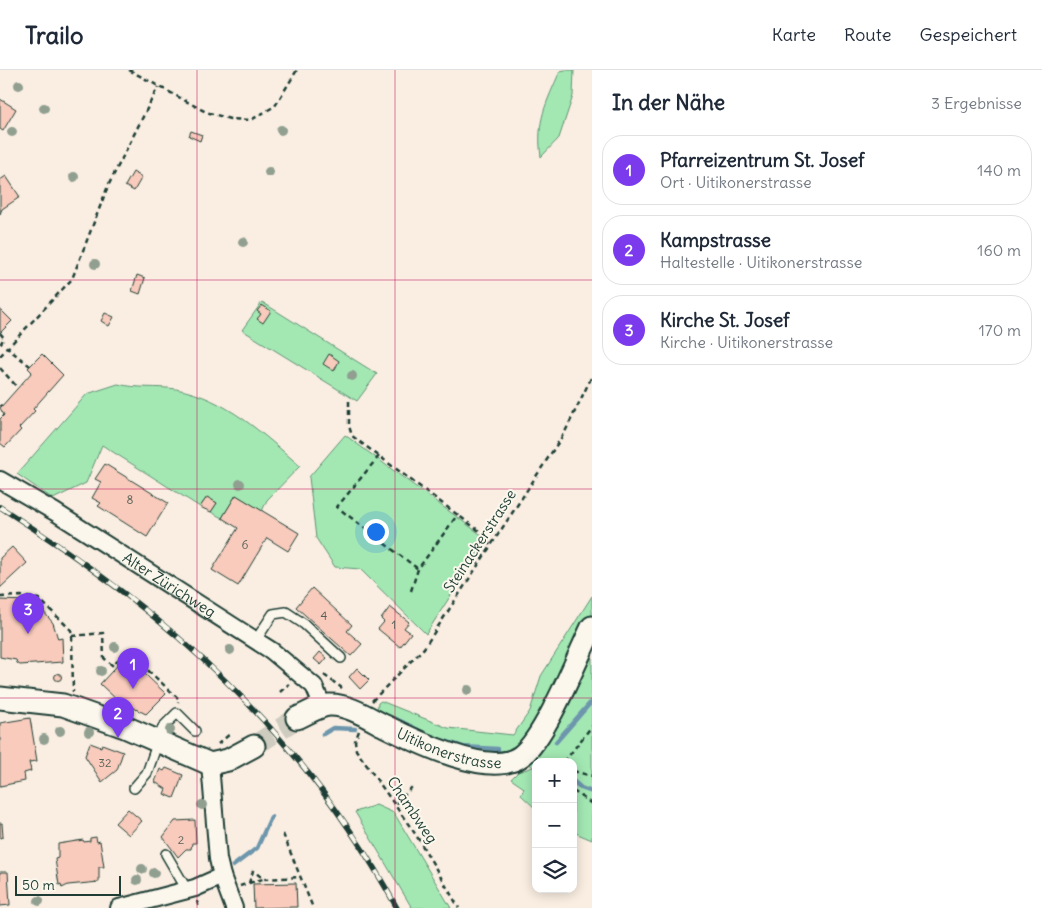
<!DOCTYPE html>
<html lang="de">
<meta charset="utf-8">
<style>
:root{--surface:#fff;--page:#f6f6f7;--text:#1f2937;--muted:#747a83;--line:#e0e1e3;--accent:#7c3aed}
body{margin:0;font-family:Delius,sans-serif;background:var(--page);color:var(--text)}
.controls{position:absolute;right:15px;bottom:15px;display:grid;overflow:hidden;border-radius:10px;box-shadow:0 2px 12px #0003}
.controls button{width:45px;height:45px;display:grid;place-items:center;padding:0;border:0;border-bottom:1px solid var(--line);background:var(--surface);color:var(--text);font:25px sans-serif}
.scale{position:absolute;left:15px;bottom:12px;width:106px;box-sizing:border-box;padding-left:5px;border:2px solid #1f3d34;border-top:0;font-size:14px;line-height:18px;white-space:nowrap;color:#1f3d34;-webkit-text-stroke:4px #fbf7ec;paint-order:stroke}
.you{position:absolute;left:375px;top:461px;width:18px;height:18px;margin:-12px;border:4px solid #fff;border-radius:50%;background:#1a73e8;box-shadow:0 0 0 8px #1a73e833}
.badge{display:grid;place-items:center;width:32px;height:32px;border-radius:50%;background:var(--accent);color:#fff;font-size:16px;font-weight:700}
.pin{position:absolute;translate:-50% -41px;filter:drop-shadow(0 1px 2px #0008)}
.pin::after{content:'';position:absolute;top:26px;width:18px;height:15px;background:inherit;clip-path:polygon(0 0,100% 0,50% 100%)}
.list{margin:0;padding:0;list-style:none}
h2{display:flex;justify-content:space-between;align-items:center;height:65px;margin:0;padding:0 20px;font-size:21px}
h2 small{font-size:16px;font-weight:400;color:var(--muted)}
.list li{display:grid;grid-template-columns:32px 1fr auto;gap:15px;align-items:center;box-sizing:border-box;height:70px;margin:0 10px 10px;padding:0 10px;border:1px solid var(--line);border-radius:20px}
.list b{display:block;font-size:19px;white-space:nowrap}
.list p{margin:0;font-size:16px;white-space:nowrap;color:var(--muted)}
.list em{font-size:16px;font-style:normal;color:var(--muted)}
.icon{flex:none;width:28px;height:28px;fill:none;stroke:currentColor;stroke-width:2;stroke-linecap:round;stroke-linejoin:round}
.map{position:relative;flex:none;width:592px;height:838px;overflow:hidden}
header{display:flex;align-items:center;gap:30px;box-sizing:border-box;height:70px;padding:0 25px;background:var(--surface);border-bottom:1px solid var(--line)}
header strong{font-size:24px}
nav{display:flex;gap:28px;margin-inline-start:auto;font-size:18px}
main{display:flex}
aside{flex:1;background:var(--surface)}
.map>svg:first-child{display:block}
.green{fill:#a3e8b3;stroke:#619274}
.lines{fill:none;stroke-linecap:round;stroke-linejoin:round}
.stream{stroke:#6d96ad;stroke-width:4.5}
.building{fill:#f8cbbc;stroke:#1f3d34}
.tertiary-tunnel{stroke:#cecbbf;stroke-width:21;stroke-dasharray:21 11;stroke-linecap:butt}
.service-casing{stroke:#1f3d34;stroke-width:12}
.minor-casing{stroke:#1f3d34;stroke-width:20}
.tertiary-casing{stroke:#1f3d34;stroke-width:25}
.path{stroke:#1f3d34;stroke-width:2.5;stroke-dasharray:5 4;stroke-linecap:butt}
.service{stroke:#fbf7ec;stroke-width:9}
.minor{stroke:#fbf7ec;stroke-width:16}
.tertiary{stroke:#fbf7ec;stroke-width:21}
.rail-casing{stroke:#1f3d34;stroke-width:5.5}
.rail{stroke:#fbf7ec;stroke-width:4;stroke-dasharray:11;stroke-linecap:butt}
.tree{fill:#909f90}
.grid{fill:none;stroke:#c2185b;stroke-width:1;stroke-opacity:0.55}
.labels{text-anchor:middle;stroke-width:4;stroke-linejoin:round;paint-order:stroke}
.number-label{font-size:12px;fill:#556056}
.street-label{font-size:15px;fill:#1f3d34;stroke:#fbf7ec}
</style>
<header>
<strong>Trailo</strong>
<nav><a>Karte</a><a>Route</a><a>Gespeichert</a></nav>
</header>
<main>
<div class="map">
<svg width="592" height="838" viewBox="0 0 592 838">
<rect width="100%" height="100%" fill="#faeee2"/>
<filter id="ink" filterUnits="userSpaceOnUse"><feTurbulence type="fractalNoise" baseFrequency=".02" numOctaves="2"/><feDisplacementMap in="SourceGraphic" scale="10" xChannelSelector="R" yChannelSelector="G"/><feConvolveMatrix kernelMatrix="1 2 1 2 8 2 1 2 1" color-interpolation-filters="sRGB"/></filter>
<g filter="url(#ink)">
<!-- green -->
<path class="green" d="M565,0H574L573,26L559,68L541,87C536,50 546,34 560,1Z
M262,232L377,304L357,331L242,260Z
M118,314C137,319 157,316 176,319C226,328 263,364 300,396L267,430L262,441L236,425L222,448L211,442L217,433L207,427L200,437L102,375L86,413L53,429L17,404L87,324Z
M345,365L487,469L426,564L360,499L335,497L316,468L309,407Z
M592,526V770L573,762V692H536V739L521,725L524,718L511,709L518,702L533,697L514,681L489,686L456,680L377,644L378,633L381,631L448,658L513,665L530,641L541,606Z
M376,735L394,743L451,838H412L355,742Z"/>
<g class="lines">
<!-- stream -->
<path class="stream" d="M396,649L422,662
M323,664L333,658L355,659
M441,670L463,677L498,679
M556,672L592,631
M573,711L581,718L592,722
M233,796L257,778L271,747"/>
</g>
<!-- building -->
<path class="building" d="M0,29L16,39L3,61L0,59Z
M191,61L202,65L200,71L189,66Z
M133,102L142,107L134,121L125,116Z
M6,106L20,127L2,139L0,144V110Z
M137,205L145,208L140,224L132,221Z
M262,235L271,241L263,253L257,249L261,244L257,241Z
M0,239L12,251L0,263Z
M105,243L114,247L109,256L101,251Z
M42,284L63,305L33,339L35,341L19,358L21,360L5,377L0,373V349L4,345L0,338L32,302L28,298Z
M329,284L339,291L334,301L323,294Z
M105,394L168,433L147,467L98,436L101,433L92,428L101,412L95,409Z
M236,425L299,463L288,481L267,468L238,516L212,500L238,458L222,448Z
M207,427L217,433L211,442L200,437Z
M12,477L27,493L0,518V488Z
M312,518L352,555L347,561L362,574L351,586L296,537Z
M0,530L26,531L43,541L53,553L58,569L62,568L63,592L20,595L17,593L16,590L0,587Z
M390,537L409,552L404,558L411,563L400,577L378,559L384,552L381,549Z
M320,582L327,588L321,595L314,589Z
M126,586L166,624L146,644L117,630L100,614Z
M357,598L369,610L360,619L349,607Z
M54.5 607a3.5 3.5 0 1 1 7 0a3.5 3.5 0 1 1-7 0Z
M30,648L37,691L29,692L31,701L24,703L25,711L0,716V653Z
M90,673L101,677L102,674L123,682L117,700L102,712L85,686Z
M166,698L183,705L174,728L164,724L166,719L155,712L160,699L164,701Z
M128,739L142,751L129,765L115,753Z
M195,750L196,773H192L191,779H186L178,787L163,767L175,751Z
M0,753H2L3,767L0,768Z
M96,767L97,772L100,771L104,797H99V812L68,815L62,818L61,814L59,815L55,789L58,788V774L83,770L84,772L90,771V768Z
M0,802H8L10,835L0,836Z
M296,813L297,837L254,838L253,814Z"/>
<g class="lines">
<!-- tertiary-tunnel -->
<path class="tertiary-tunnel" d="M254,676L297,648"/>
<defs>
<path id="service" d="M256,570L273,544L286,542L304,554L341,588
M134,718L147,703L163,657L177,643L195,661
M166,784L187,820"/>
<g id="minor">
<path id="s1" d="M0,410L55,442L272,581L314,616L323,637"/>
<path d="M210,694L218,789L222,806L234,838"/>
<path d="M119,838L195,818L222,806"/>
</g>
<g id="tertiary">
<path d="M0,628L63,635L125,657L210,694L228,690L254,676"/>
<path id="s2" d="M297,648C307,644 318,636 329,635C348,634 369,648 385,656C415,671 491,709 521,686C546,667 577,588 592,557"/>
</g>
</defs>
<!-- service casing -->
<use href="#service" class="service-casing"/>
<!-- minor casing -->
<use href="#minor" class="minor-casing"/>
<!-- tertiary casing -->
<use href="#tertiary" class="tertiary-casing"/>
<!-- path -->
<path class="path" d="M129,0L206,42L230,49L251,50L275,36L297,0
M0,263L4,268L1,273L30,296
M0,286L72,209L108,116L158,17
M0,298L17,317
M349,331V356L352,366L478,460L490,475
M0,335L2,336
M379,386L337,437L418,499
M411,521L418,499L458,444
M0,527L21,526L39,529L71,560L72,566L103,563L104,588L113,596L127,581L179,629L178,632
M72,566L73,622
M324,605L342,618
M280,622L289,614
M372,631L424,578L565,362L592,306
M359,661L355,671L356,680L416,765L459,838
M218,674L230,664
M564,692L592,656
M573,701L592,706
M573,721L592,734
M396,734L412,717
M283,764L313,838
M249,813L263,809
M240,816L249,813L253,801L264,809L301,807
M197,831L199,838"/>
<!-- service -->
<use href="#service" class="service"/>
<!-- minor -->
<use href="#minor" class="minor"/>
<!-- tertiary -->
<use href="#tertiary" class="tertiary"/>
<defs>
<path id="rail" d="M0,437C168,543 301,661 397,838"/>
</defs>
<!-- rail casing -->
<use href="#rail" class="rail-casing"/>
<!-- rail -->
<use href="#rail" class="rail"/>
</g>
<!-- trees -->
<g class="tree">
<circle cx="19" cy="15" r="5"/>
<circle cx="44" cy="38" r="5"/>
<circle cx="281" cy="60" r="5"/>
<circle cx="12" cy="62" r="5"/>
<circle cx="269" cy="102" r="5"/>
<circle cx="74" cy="107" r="5"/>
<circle cx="243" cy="172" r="5"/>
<circle cx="95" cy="194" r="5"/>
<circle cx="352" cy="306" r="5"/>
<circle cx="240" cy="414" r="5"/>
<circle cx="115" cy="577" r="5"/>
<circle cx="230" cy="580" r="5"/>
<circle cx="101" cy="601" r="5"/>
<circle cx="468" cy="620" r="5"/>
<circle cx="170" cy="660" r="5"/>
<circle cx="60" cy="661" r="5"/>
<circle cx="89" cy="662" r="5"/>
<circle cx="44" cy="669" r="5"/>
<circle cx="202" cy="735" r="5"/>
<circle cx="142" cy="799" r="5"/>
<circle cx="154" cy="803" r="5"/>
<circle cx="137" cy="810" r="5"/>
<circle cx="39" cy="831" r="5"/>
</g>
</g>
<!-- grid -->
<path class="grid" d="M197,0V838M395,0V838M0,210H592M0,419H592M0,628H592"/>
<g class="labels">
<!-- number labels -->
<g class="number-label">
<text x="130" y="434">8</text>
<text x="245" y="479">6</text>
<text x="324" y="550">4</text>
<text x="394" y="559">1</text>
<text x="105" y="697">32</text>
<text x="181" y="774">2</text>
</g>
<!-- street labels -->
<g class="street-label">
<text transform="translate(480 471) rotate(-57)" y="5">Steinackerstrasse</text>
<text dy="5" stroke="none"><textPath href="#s1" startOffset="199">Alter Zürichweg</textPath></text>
<text dy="5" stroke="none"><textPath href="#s2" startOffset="164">Uitikonerstrasse</textPath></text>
<text transform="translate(412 740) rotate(56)" y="5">Chambweg</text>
</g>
</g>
</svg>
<div class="controls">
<button>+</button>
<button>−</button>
<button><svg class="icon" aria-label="layers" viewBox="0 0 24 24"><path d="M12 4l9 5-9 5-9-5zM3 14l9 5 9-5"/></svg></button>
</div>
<div class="scale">50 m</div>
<div class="you"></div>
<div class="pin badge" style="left:133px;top:619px">1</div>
<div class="pin badge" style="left:118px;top:668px">2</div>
<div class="pin badge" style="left:28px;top:564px">3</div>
</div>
<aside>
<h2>In der Nähe<small>3 Ergebnisse</small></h2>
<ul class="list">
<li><span class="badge">1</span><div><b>Pfarreizentrum St. Josef</b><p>Ort · Uitikonerstrasse</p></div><em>140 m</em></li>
<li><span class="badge">2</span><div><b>Kampstrasse</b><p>Haltestelle · Uitikonerstrasse</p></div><em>160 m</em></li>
<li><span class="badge">3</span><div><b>Kirche St. Josef</b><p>Kirche · Uitikonerstrasse</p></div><em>170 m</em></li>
</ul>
</aside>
</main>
